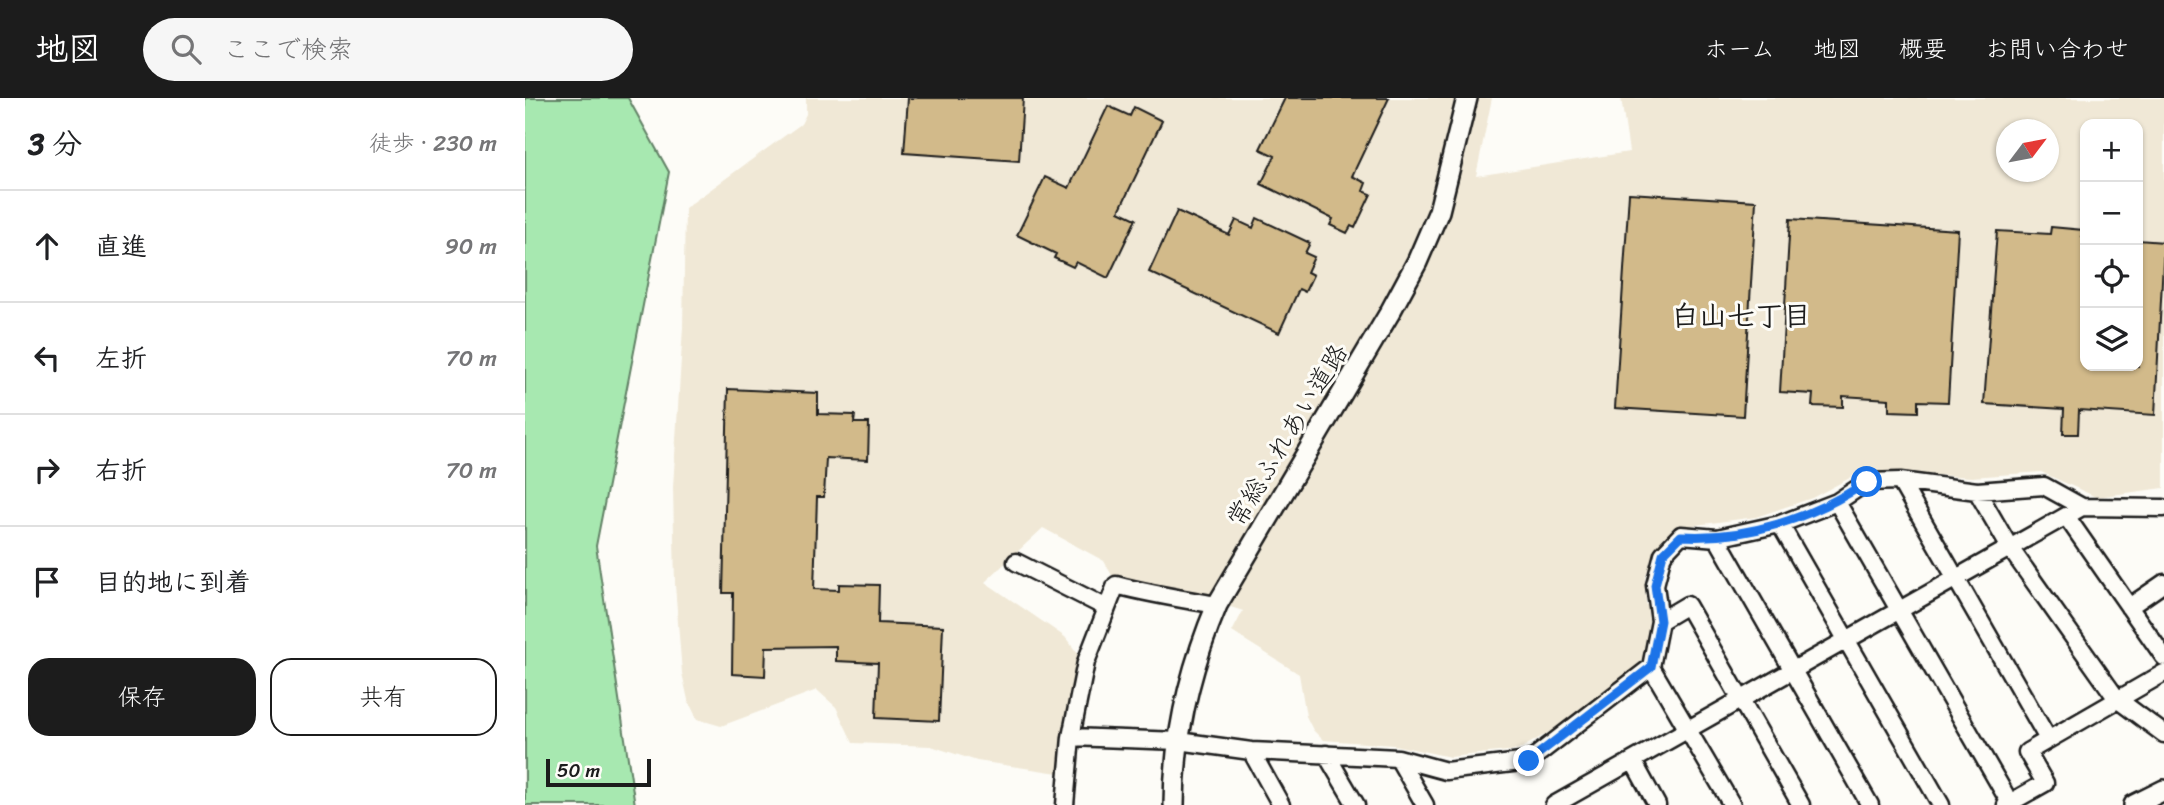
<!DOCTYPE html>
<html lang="ja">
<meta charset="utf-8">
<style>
:root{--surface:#fff;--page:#f6f6f6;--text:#202124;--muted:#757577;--line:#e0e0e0;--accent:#1c1c1c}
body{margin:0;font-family:Sriracha,"Klee One",sans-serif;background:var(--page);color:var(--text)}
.controls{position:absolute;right:21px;top:21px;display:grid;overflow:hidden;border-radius:14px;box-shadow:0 2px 5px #0004}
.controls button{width:63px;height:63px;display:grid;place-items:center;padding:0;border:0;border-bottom:2px solid var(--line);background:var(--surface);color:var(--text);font:35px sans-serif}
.compass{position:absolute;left:1471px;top:21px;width:63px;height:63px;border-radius:50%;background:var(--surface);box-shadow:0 2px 5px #0004;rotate:58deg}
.scale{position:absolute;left:21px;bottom:18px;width:105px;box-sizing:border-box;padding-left:7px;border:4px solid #1c1c1c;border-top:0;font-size:19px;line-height:24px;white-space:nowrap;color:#1c1c1c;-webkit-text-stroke:5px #fdfcf7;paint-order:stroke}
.stop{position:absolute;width:21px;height:21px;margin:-16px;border:5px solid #1a73e8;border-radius:50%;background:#fff}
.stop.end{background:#1a73e8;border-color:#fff;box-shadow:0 2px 7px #0008}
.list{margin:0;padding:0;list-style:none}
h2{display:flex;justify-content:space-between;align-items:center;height:91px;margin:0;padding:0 28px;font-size:30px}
h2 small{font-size:23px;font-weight:400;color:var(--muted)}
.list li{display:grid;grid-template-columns:46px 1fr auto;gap:21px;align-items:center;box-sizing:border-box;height:112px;padding:0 28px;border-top:2px solid var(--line)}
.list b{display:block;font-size:26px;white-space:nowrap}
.list em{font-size:23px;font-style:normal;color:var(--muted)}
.actions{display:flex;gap:14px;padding:21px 28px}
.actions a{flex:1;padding:16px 0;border:2px solid var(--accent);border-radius:21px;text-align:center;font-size:24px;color:var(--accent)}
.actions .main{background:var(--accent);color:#fff}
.icon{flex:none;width:38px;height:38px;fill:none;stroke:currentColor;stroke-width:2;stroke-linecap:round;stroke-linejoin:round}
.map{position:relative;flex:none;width:1639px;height:707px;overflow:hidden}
header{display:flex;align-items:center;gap:42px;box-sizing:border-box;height:98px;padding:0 35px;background:var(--accent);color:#fff}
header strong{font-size:33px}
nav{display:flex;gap:38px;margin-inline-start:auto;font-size:24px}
.search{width:490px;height:63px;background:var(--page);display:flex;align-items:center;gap:18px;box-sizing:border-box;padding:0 24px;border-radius:38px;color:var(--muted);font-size:26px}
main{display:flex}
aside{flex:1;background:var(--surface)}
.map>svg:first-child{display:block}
.built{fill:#f0e8d6;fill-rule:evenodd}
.green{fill:#a7e8b0;stroke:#628266;stroke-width:2}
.building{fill:#d2ba8a;stroke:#1c1c1c;stroke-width:2}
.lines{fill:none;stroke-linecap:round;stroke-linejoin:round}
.minor-casing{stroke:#1c1c1c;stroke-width:21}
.tertiary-casing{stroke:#1c1c1c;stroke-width:24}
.minor{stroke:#fdfcf7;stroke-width:16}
.tertiary{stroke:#fdfcf7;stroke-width:19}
.route{stroke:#1a73e8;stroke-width:9}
.labels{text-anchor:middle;stroke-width:6;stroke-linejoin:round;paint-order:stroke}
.street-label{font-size:26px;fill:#1c1c1c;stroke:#fdfcf7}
.neighbourhood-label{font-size:28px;font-weight:bold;fill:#1c1c1c;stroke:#fdfcf7}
</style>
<header>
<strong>地図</strong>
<div class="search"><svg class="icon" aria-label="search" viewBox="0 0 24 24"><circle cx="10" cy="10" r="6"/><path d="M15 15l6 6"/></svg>ここで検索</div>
<nav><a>ホーム</a><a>地図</a><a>概要</a><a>お問い合わせ</a></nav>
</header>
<main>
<aside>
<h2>3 分<small>徒歩 · 230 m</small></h2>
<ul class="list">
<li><svg class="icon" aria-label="ahead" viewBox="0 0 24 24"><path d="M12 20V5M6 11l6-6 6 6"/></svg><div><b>直進</b></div><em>90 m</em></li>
<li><svg class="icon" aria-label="left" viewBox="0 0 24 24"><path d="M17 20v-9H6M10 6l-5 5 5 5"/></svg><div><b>左折</b></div><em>70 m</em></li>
<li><svg class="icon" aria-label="right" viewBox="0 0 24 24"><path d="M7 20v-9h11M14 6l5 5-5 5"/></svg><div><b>右折</b></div><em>70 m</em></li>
<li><svg class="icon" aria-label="arrive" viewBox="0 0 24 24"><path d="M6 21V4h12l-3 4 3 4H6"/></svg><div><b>目的地に到着</b></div></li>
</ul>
<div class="actions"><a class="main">保存</a><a>共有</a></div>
</aside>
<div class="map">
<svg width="1639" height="707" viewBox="0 0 1639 707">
<rect width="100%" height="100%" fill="#fdfcf7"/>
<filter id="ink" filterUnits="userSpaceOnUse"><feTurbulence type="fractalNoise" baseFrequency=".0143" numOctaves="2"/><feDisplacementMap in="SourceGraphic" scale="14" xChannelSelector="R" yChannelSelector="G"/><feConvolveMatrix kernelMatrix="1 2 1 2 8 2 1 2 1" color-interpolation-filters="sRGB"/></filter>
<g filter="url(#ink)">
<!-- built -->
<path class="built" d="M281,0H967L951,78L1104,54L1096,0H1639V390L1571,399L1516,374L1447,379L1338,373L1287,400L1231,419L1148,430L1131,451L1120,480L1121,506L1135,523L1123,559L1035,628L993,652L925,659L869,647L798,642L788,632L781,618L774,576L707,534L718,513L671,498L589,481L579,463L518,430L460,484L540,539L557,561L540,676L452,663L406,648L328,645L311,609L292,592L196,628L172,621L163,602L157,575L150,487L148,389L158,229L160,110L276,26L281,16ZM1560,26H1613V268H1560ZM1482,32H1524V74H1482Z"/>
<!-- green -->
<path class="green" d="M0,0H103L144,74L71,448L110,707H0Z"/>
<!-- building -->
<path class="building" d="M383,0H498L494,63L379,55Z
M760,0H864L827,78L841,85L838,93L846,96L830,130L826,128L822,135L805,127L808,121L736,86L750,58L735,51Z
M583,8L605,18L609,9L637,23L594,113L611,121L583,180L551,164L548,169L529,160L531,156L492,137L520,79L544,90Z
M1104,95L1231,103L1218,318L1090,310Z
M652,113L704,137L711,122L728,130L732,120L785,145L780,155L789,159L782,174L788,177L780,194L774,191L754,235L624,174Z
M1265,121L1433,132L1423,304L1393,303V314L1364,313V301L1318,298V309L1287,308L1288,296L1255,294Z
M1526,129L1558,132L1557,138H1560V268H1613V142L1639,144L1630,317L1554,312L1553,336H1538L1539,311L1459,306L1472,133L1525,136Z
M203,291L293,295V316L330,317L329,325H344L343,362L301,360L299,399H292L289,491L314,492V486L354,487L353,525L418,528L414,623L351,620L353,565L311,563V548L241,549L240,578L207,576L208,495H198Z"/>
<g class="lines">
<defs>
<path id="minor" d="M1375,383L1523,641
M1452,393L1485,450L1592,601L1639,636
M1312,404L1485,705
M1541,418L1639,559
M1255,426L1416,707
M1192,440L1345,707
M491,464L580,509
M1604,509L1639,485
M1135,523L1162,507L1276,707
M1126,569L1207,707
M546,639L654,643L726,653L873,660L921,673L1004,663L1126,569L1135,523L1130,487L1138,456L1156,437L1192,440L1255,426L1312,404L1342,384L1375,383L1452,393L1519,388L1557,409L1639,410
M726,653L756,707
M801,656L831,707
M873,660L900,707
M1108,663L1132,707
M540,707L546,639L561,564L591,487C625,496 657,501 692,507
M1029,707L1557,409
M1481,707L1520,685L1502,654L1639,575"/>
<path id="tertiary" d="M649,707C649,637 665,571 692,507L864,216L892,164L914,113L942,0
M1609,707L1639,692"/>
</defs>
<!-- minor casing -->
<use href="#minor" class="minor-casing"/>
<!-- tertiary casing -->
<use href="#tertiary" class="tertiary-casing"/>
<!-- minor -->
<use href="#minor" class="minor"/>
<!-- tertiary -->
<use href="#tertiary" class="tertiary"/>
</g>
</g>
<g class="lines" filter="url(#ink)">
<!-- route -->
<path class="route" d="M1004,663L1126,569L1135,523L1130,487L1138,456L1156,438C1222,442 1287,420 1342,384"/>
</g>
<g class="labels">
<!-- street labels -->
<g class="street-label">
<text transform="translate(762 337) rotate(-59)" y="9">常総ふれあい道路</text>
</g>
<!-- neighbourhood labels -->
<g class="neighbourhood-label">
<text x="1216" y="227">白山七丁目</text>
</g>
</g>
</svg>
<div class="controls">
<button>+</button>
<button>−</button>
<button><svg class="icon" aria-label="locate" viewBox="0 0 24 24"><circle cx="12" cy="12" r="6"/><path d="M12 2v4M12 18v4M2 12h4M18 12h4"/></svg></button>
<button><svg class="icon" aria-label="layers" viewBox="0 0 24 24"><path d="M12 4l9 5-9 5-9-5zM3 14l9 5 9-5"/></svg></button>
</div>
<svg class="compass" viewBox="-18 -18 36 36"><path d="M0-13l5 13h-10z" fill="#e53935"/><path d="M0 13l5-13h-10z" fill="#757577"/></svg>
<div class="scale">50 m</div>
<div class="stop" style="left:1342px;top:384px"></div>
<div class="stop end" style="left:1004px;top:663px"></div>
</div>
</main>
